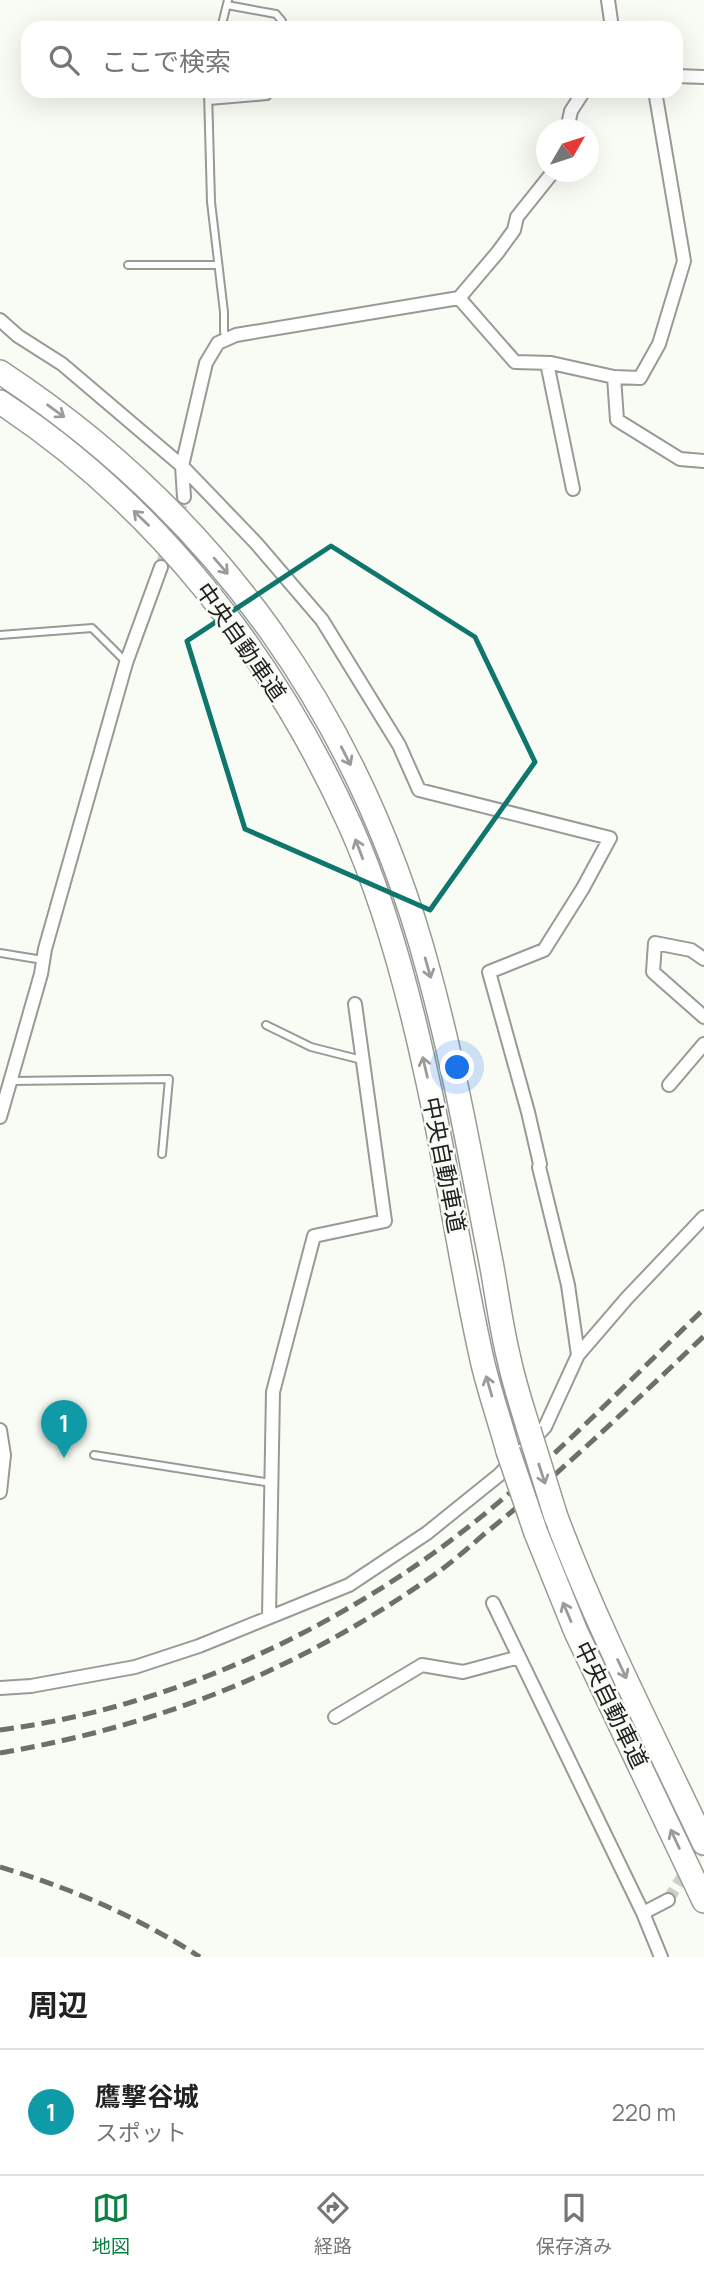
<!DOCTYPE html>
<html lang="ja">
<meta charset="utf-8">
<style>
:root{--surface:#fff;--page:#f2f2f2;--text:#222;--muted:#767676;--line:#e0e0e0;--accent:#0b8043}
body{margin:0;font-family:Manrope,"Noto Sans JP",sans-serif;background:var(--page);color:var(--text)}
.compass{position:absolute;left:536px;top:119px;width:63px;height:63px;border-radius:50%;background:var(--surface);box-shadow:0 7px 28px #0002;rotate:51deg}
.you{position:absolute;left:458px;top:1068px;width:24px;height:24px;margin:-18px;border:5px solid #fff;border-radius:50%;background:#1a73e8;box-shadow:0 0 0 10px #1a73e833}
.badge{display:grid;place-items:center;width:46px;height:46px;border-radius:50%;background:var(--accent);color:#fff;font-size:23px;font-weight:700}
.pin{position:absolute;translate:-50% -58px;filter:drop-shadow(0 2px 4px #0008)}
.pin::after{content:'';position:absolute;top:37px;width:24px;height:21px;background:inherit;clip-path:polygon(0 0,100% 0,50% 100%)}
.list{margin:0;padding:0;list-style:none}
h2{display:flex;justify-content:space-between;align-items:center;height:91px;margin:0;padding:0 28px;font-size:30px}
h2 small{font-size:23px;font-weight:400;color:var(--muted)}
.list li{display:grid;grid-template-columns:46px 1fr auto;gap:21px;align-items:center;box-sizing:border-box;height:126px;padding:0 28px;border-top:2px solid var(--line)}
.list b{display:block;font-size:26px;white-space:nowrap}
.list p{margin:0;font-size:23px;white-space:nowrap;color:var(--muted)}
.list em{font-size:23px;font-style:normal;color:var(--muted)}
.icon{flex:none;width:38px;height:38px;fill:none;stroke:currentColor;stroke-width:2;stroke-linecap:round;stroke-linejoin:round}
.map{position:relative;flex:none;width:704px;height:1957px;overflow:hidden}
.search{position:absolute;background:var(--surface);box-shadow:0 7px 28px #0002;left:21px;right:21px;top:21px;height:77px;display:flex;align-items:center;gap:18px;box-sizing:border-box;padding:0 24px;border-radius:21px;color:var(--muted);font-size:26px}
.sheet{height:217px;background:var(--surface)}
nav{display:flex;justify-content:space-around;align-items:center;box-sizing:border-box;height:98px;border-top:2px solid var(--line);background:var(--surface);font-size:19px;color:var(--muted)}
nav a{display:grid;justify-items:center;gap:4px}
nav .on{color:var(--accent)}
.map>svg:first-child{display:block}
.lines{fill:none;stroke-linecap:round;stroke-linejoin:round}
.street-tunnel{stroke:#cdd0ca;stroke-width:12;stroke-dasharray:12 6;stroke-linecap:butt}
.lane-casing{stroke:#969b94;stroke-width:10}
.street-casing{stroke:#969b94;stroke-width:16}
.highway-casing{stroke:#969b94;stroke-width:26}
.lane{stroke:#fff;stroke-width:6}
.street{stroke:#fff;stroke-width:12}
.highway{stroke:#fff;stroke-width:23}
.rail{stroke:#6d6f6b;stroke-width:5;stroke-dasharray:14 7;stroke-linecap:butt}
.highway-bridge-casing{stroke:#969b94;stroke-width:26;stroke-linecap:butt}
.highway-bridge{stroke:#fff;stroke-width:23}
.oneway{stroke:#9b9b9a}
.marked{fill:none;stroke:#0f766e;stroke-width:5;stroke-linejoin:round}
.labels{text-anchor:middle;stroke-width:5;stroke-linejoin:round;paint-order:stroke}
.street-label{font-size:23px;fill:#20211f;stroke:#f8fcf5}
</style>
<div class="map">
<svg width="704" height="1957" viewBox="0 0 704 1957">
<rect width="100%" height="100%" fill="#f8fcf5"/>
<g class="lines">
<!-- street-tunnel -->
<path class="street-tunnel" d="M161,567L184,497
M668,1900L704,1842"/>
<defs>
<path id="lane" d="M227,5L276,14L282,21L281,28
M221,28L228,0
M208,91L211,202L224,312V332L228,339
M209,101L267,96L268,91
M128,265H218
M0,635L92,628L125,661
M0,953L43,960
M266,1025L311,1047L362,1060
M10,1081L169,1079L162,1154
M94,1455L271,1483"/>
<path id="street" d="M608,0L612,28
M676,76L704,77
M567,130L571,111L584,91
M459,298L498,252L514,230L517,217L553,172
M0,320L18,336L62,364L182,466L256,543L322,620L399,745L419,790L610,838L583,888L544,950L489,972L528,1112L540,1164L539,1167L568,1285L578,1355
M547,363L573,489
M614,377L617,420L680,459L704,461
M184,497L182,466L206,363L218,343L236,335L459,298L515,362L551,363L614,377L640,378L659,344L684,261L655,91
M704,959L691,950L655,943L653,972L704,1017
M669,1085L704,1044
M0,1117L41,974L45,949L126,663L161,567
M0,1430L4,1455L0,1492
M493,1603L643,1913L661,1957
M269,1616L273,1392L314,1236L385,1221L355,1004
M0,1688L31,1686L135,1667L199,1646L349,1585L427,1533L499,1475L545,1427L578,1355L627,1298L704,1217
M335,1717L422,1665L463,1672L519,1657
M643,1913L668,1900"/>
<path id="highway" d="M0,372C219,516 362,721 429,973C455,1068 472,1166 491,1262C497,1294 501,1327 509,1359C514,1383 522,1407 529,1430
M0,402C155,504 274,656 350,825C385,903 408,990 426,1073C448,1170 461,1268 483,1364C490,1393 500,1422 508,1451
M556,1517C598,1629 653,1735 704,1843
M536,1533L576,1632L704,1901"/>
</defs>
<!-- lane casing -->
<use href="#lane" class="lane-casing"/>
<!-- street casing -->
<use href="#street" class="street-casing"/>
<!-- highway casing -->
<use href="#highway" class="highway-casing"/>
<!-- lane -->
<use href="#lane" class="lane"/>
<!-- street -->
<use href="#street" class="street"/>
<!-- highway -->
<use href="#highway" class="highway"/>
<!-- rail -->
<path class="rail" d="M0,1730C153,1710 302,1646 428,1557C529,1486 615,1394 704,1309
M0,1753C162,1725 299,1670 434,1575C451,1563 467,1549 483,1535C561,1473 632,1404 704,1336
M0,1867C71,1888 138,1917 200,1957"/>
<defs>
<path id="highway-bridge" d="M529,1430L556,1517
M508,1451L536,1533"/>
</defs>
<!-- highway-bridge casing -->
<use href="#highway-bridge" class="highway-bridge-casing"/>
<!-- highway-bridge -->
<use href="#highway-bridge" class="highway-bridge"/>
</g>
<!-- one-way arrows -->
<defs><path id="oneway-shaft" d="M-6 0H5M1.5-3L5.5 0L1.5 3" fill="none" stroke-width="1.6" stroke-linecap="round" stroke-linejoin="round" transform="scale(1.75)"/></defs>
<g class="oneway">
<use href="#oneway-shaft" transform="translate(56 411) rotate(36)"/>
<use href="#oneway-shaft" transform="translate(141 518) rotate(-136)"/>
<use href="#oneway-shaft" transform="translate(221 566) rotate(49)"/>
<use href="#oneway-shaft" transform="translate(346 756) rotate(63)"/>
<use href="#oneway-shaft" transform="translate(359 849) rotate(-111)"/>
<use href="#oneway-shaft" transform="translate(428 968) rotate(74)"/>
<use href="#oneway-shaft" transform="translate(425 1067) rotate(-103)"/>
<use href="#oneway-shaft" transform="translate(489 1386) rotate(-106)"/>
<use href="#oneway-shaft" transform="translate(542 1474) rotate(72)"/>
<use href="#oneway-shaft" transform="translate(567 1612) rotate(-113)"/>
<use href="#oneway-shaft" transform="translate(622 1669) rotate(65)"/>
<use href="#oneway-shaft" transform="translate(675 1839) rotate(-115)"/>
</g>
<!-- marked area -->
<path class="marked" d="M331,546L475,637L535,762L430,910L245,829L187,641Z"/>
<g class="labels">
<!-- street labels -->
<g class="street-label">
<text transform="translate(241 642) rotate(55)" y="8">中央自動車道</text>
<text transform="translate(444 1165) rotate(79)" y="8">中央自動車道</text>
<text transform="translate(611 1705) rotate(64)" y="8">中央自動車道</text>
</g>
</g>
</svg>
<svg class="compass" viewBox="-18 -18 36 36"><path d="M0-13l5 13h-10z" fill="#e53935"/><path d="M0 13l5-13h-10z" fill="#767676"/></svg>
<div class="you"></div>
<div class="pin badge" style="left:64px;top:1458px;background:#0f9aa8">1</div>
<div class="search"><svg class="icon" aria-label="search" viewBox="0 0 24 24"><circle cx="10" cy="10" r="6"/><path d="M15 15l6 6"/></svg>ここで検索</div>
</div>
<section class="sheet">
<h2>周辺<small></small></h2>
<ul class="list">
<li><span class="badge" style="background:#0f9aa8">1</span><div><b>鷹撃谷城</b><p>スポット</p></div><em>220 m</em></li>
</ul>
</section>
<nav>
<a class="on"><svg class="icon" aria-label="map" viewBox="0 0 24 24"><path d="M3 6l6-2 6 2 6-2v14l-6 2-6-2-6 2zM9 4v14M15 6v14"/></svg>地図</a>
<a><svg class="icon" aria-label="directions" viewBox="0 0 24 24"><path d="M12 3l9 9-9 9-9-9zM9 14v-3h6M13 9l2 2-2 2"/></svg>経路</a>
<a><svg class="icon" aria-label="saved" viewBox="0 0 24 24"><path d="M7 4h10v16l-5-4-5 4z"/></svg>保存済み</a>
</nav>
